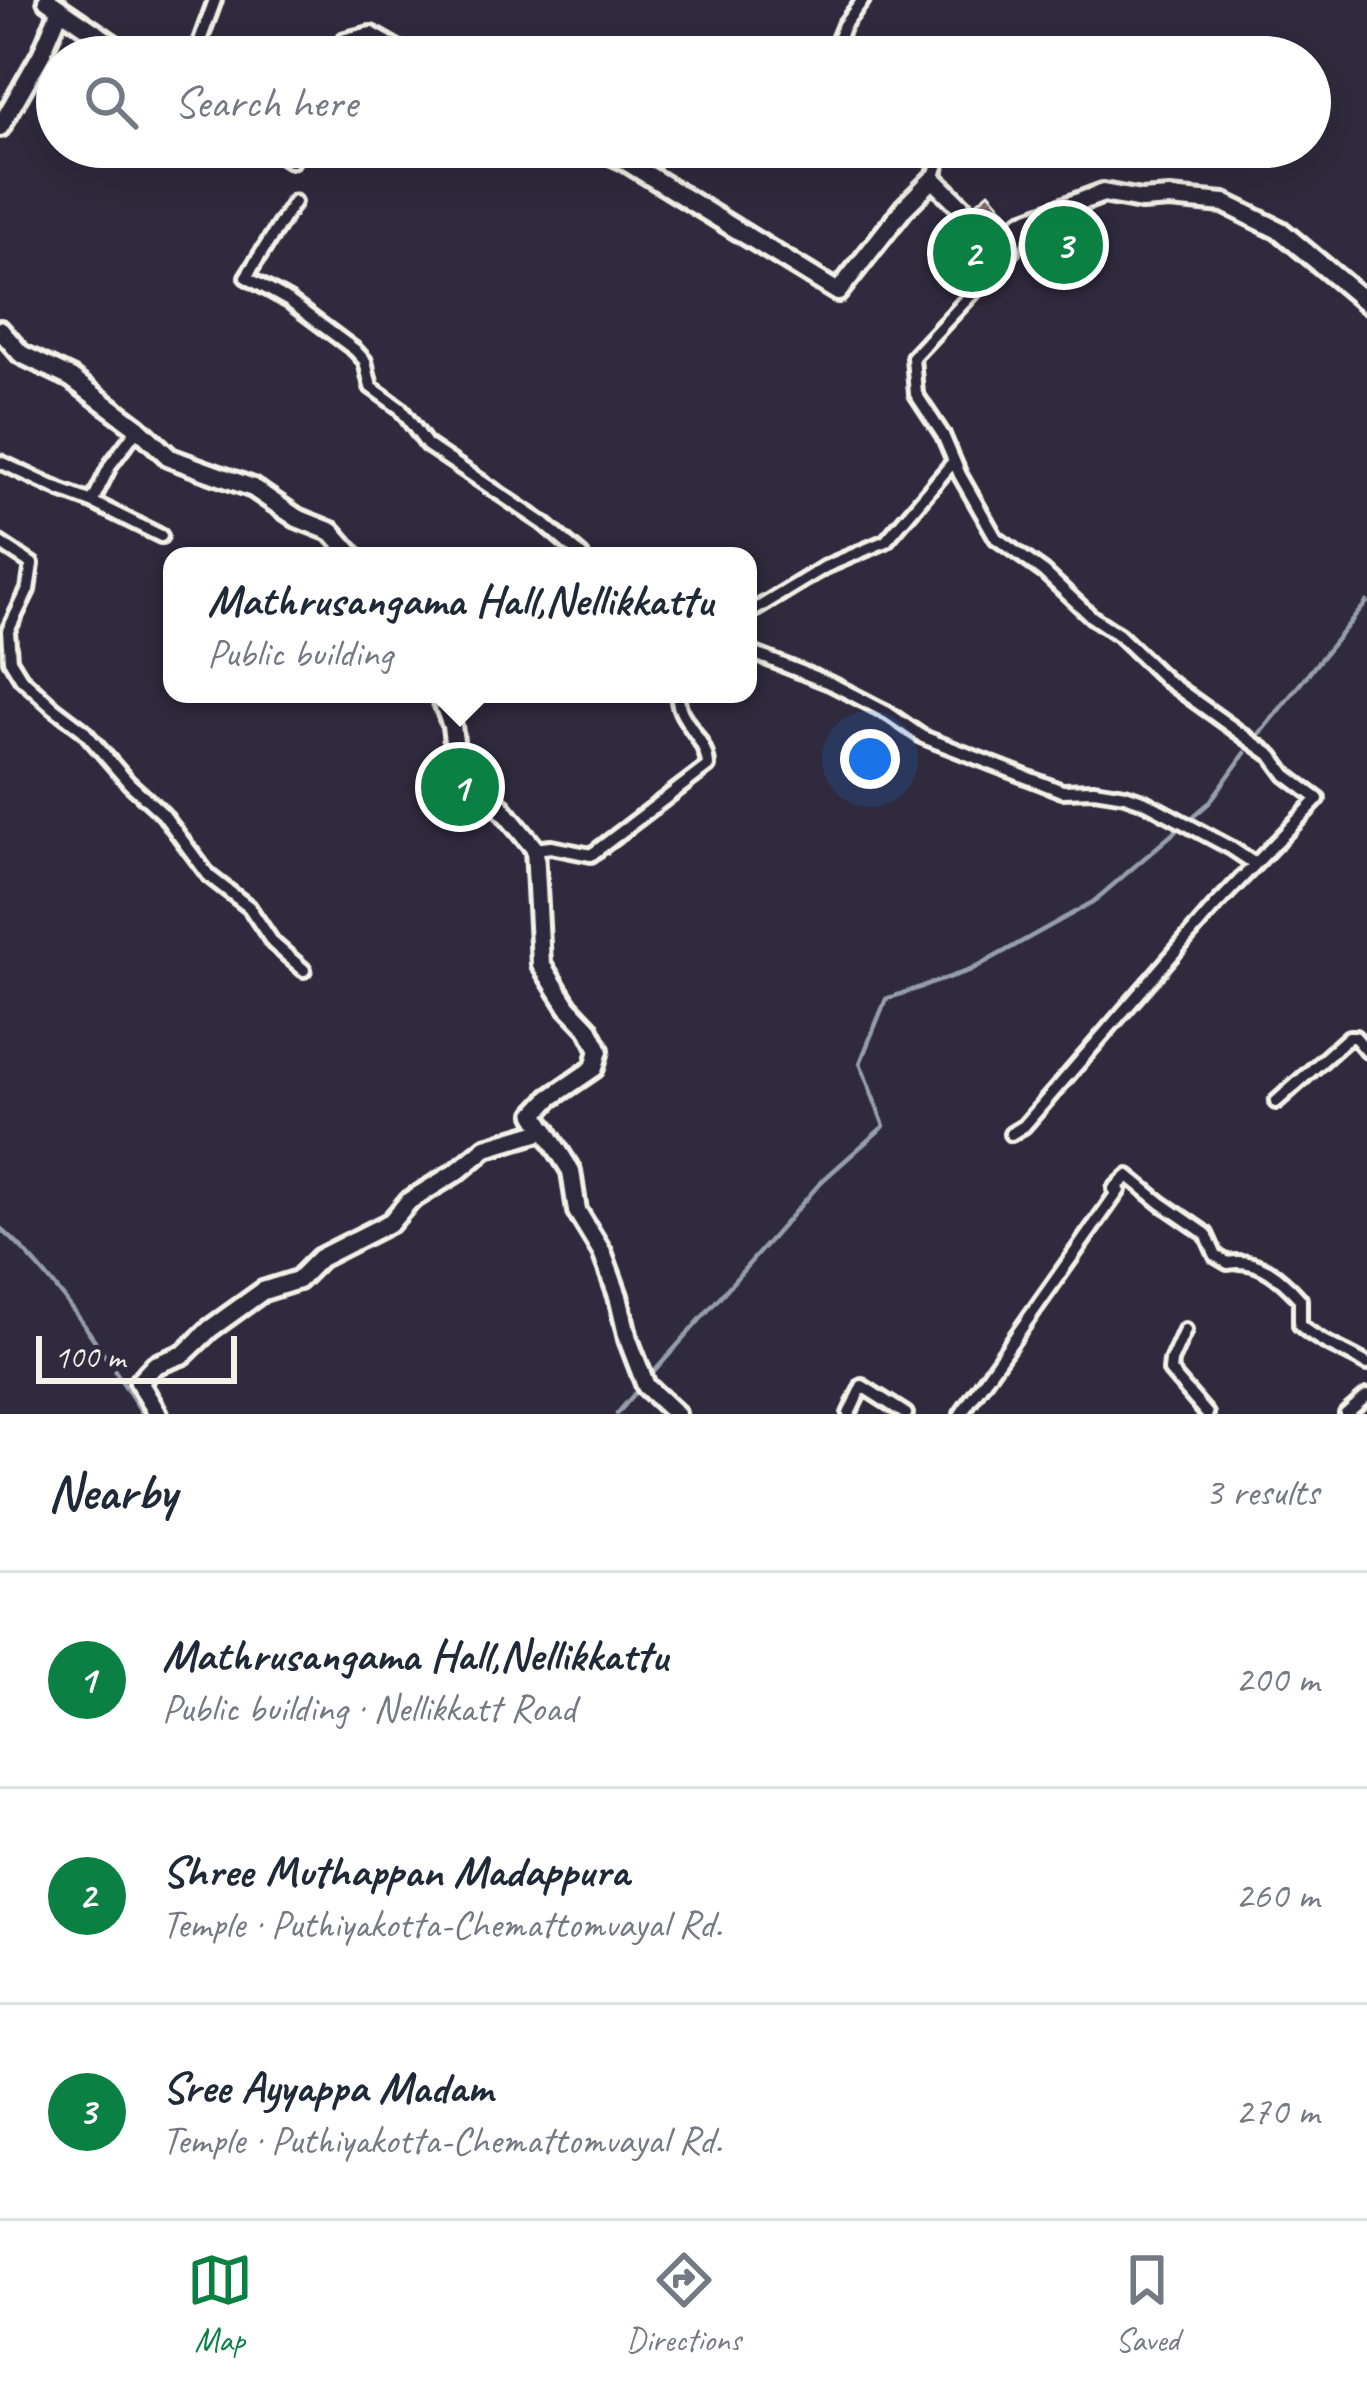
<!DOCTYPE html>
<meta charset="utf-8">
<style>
:root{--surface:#fff;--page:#f6f6f7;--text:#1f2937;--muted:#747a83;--line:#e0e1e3;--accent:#0b8043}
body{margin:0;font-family:Caveat,sans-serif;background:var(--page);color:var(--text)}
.scale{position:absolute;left:36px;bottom:30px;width:201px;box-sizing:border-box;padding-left:12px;border:6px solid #f4f1e8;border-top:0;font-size:33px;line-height:42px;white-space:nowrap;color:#f4f1e8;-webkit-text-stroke:9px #2f2a3d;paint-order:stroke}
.you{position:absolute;left:870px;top:759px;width:42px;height:42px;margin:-30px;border:9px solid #fff;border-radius:50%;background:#1a73e8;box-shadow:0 0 0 18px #1a73e833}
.badge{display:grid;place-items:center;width:78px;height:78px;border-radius:50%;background:var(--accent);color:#fff;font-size:39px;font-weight:700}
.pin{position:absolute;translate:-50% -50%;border:6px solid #fff;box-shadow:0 3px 12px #0006}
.popup{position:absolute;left:163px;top:547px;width:594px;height:156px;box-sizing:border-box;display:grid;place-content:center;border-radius:24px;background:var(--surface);filter:drop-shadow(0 3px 9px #0005);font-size:39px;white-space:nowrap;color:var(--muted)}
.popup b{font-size:45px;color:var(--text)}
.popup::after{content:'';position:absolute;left:50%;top:100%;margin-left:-24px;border:24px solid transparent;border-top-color:var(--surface)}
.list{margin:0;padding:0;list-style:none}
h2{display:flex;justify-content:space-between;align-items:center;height:156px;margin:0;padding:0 48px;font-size:51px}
h2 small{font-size:39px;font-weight:400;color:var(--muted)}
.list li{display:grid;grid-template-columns:78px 1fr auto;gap:36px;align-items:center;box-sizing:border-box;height:216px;padding:0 48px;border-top:3px solid var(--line)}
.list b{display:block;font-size:45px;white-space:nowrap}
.list p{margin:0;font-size:39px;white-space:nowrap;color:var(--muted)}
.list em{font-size:39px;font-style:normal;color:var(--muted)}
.icon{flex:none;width:66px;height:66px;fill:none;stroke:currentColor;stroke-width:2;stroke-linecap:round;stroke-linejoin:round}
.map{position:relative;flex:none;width:1367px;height:1414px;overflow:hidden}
.search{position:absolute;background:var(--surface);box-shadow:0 12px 48px #0002;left:36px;right:36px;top:36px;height:132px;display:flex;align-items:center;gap:30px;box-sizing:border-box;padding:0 42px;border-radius:66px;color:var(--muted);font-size:45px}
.sheet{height:804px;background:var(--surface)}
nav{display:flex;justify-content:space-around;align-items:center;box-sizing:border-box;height:168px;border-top:3px solid var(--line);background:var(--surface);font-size:33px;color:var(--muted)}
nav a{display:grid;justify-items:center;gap:6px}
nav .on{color:var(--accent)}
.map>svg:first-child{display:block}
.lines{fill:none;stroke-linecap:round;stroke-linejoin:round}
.stream{stroke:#959eaa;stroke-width:4.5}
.building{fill:url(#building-hatch);stroke:#f4f1e8;stroke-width:3}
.street-casing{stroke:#f4f1e8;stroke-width:20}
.secondary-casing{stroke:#f4f1e8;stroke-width:26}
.street{stroke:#2f2a3d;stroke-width:10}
.secondary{stroke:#2f2a3d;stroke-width:16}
</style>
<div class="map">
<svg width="1367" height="1414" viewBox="0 0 1367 1414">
<defs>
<pattern id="building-hatch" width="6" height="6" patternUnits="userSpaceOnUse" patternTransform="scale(3)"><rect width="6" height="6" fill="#76626a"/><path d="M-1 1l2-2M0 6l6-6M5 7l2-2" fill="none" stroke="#8a797f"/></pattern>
</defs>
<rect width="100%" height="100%" fill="#2f2a3d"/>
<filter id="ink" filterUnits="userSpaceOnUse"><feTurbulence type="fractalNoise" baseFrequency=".00833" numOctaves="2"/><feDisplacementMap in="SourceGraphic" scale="24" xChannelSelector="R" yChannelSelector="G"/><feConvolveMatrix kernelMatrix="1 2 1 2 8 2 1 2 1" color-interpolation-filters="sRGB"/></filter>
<g filter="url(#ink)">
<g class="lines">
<!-- stream -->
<path class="stream" d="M1260,733L1367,602
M1195,815L1209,803L1245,753
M0,1228C54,1274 104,1353 143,1414
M653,1373L822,1181L884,1126L860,1063L886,999L971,970L1093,902L1176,831
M617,1414L636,1392"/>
</g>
<!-- building -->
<path class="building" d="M989,192L1010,216L998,225L976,203Z
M1075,229L1083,239L1054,261L1046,250Z"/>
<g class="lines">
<defs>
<path id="street" d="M194,57L215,0
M831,57L844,25L863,0
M923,147L940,158L933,179
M294,202L246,277L289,301L355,350L365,361L371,387L400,408L427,445L543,523L582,556
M0,462L60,490L92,502L111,464L138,428
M92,502L161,536
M0,543L32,564L28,590L8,631L10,660L21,678L54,708L83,730L129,783L163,814L209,876L249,907L273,943L304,970
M748,614L825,567L886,541L954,461
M748,651L832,684L888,713L923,737L1062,791L1094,790L1125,795L1145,802L1231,848L1255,864
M535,849L551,847L591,855L708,766C707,736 675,719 678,694
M1276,1102L1349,1037H1355L1367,1051
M1011,1134L1024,1126L1213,908L1318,799L1286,775L1272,756L1166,680L1119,635L1092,617L1044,572L996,538L960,475L943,435L916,394L913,357L1012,251L1022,226
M1185,1330L1171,1361L1170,1371L1207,1414
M849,1414L862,1386L906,1414
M961,1414L1119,1190L1114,1189L1128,1176L1161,1203L1206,1234L1216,1256L1228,1263C1258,1257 1281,1278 1300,1299V1325C1320,1343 1344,1350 1367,1364
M1346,1414L1367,1396"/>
<path id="secondary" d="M47,0L131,57
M340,57L346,42L371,36L408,57
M0,127L41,55L60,10
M274,147L291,158L297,147
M595,147L622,159L838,292L904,208L933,179L996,241L1023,223L1103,193L1141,200L1170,198L1224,203L1281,231L1367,303
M0,330L21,354L71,378L138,428L170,458L253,488L297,518L332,532L353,556
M440,694L452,726L458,772L493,798L535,849L541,964L568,1007L588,1028L599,1050L594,1068L550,1098L535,1114L571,1171L577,1211L602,1252L618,1296L628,1339L646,1386L676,1414
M158,1414L139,1382L155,1365L184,1354L210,1329L263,1291L298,1280L320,1258L391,1222L409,1201L458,1171L486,1148L546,1130"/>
</defs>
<!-- street casing -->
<use href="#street" class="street-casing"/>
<!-- secondary casing -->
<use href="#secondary" class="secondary-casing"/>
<!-- street -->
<use href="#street" class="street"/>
<!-- secondary -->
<use href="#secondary" class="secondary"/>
</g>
</g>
</svg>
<div class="scale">100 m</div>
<div class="you"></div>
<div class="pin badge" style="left:460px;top:787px">1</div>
<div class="popup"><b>Mathrusangama Hall,Nellikkattu</b>Public building</div>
<div class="pin badge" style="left:972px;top:253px">2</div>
<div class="pin badge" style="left:1064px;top:245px">3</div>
<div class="search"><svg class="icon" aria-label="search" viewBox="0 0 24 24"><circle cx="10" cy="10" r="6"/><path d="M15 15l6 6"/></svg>Search here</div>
</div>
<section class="sheet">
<h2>Nearby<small>3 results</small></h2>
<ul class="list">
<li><span class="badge">1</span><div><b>Mathrusangama Hall,Nellikkattu</b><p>Public building · Nellikkatt Road</p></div><em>200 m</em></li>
<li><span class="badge">2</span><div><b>Shree Muthappan Madappura</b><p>Temple · Puthiyakotta-Chemattomvayal Rd.</p></div><em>260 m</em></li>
<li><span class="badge">3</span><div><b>Sree Ayyappa Madam</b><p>Temple · Puthiyakotta-Chemattomvayal Rd.</p></div><em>270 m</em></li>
</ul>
</section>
<nav>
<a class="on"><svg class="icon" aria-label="map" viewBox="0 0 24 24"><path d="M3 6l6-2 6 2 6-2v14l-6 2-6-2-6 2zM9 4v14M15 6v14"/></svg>Map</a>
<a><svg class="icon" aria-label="directions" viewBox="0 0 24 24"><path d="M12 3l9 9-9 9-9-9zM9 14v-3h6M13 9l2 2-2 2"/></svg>Directions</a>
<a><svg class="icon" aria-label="saved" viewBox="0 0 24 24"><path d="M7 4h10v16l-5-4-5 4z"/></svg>Saved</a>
</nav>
